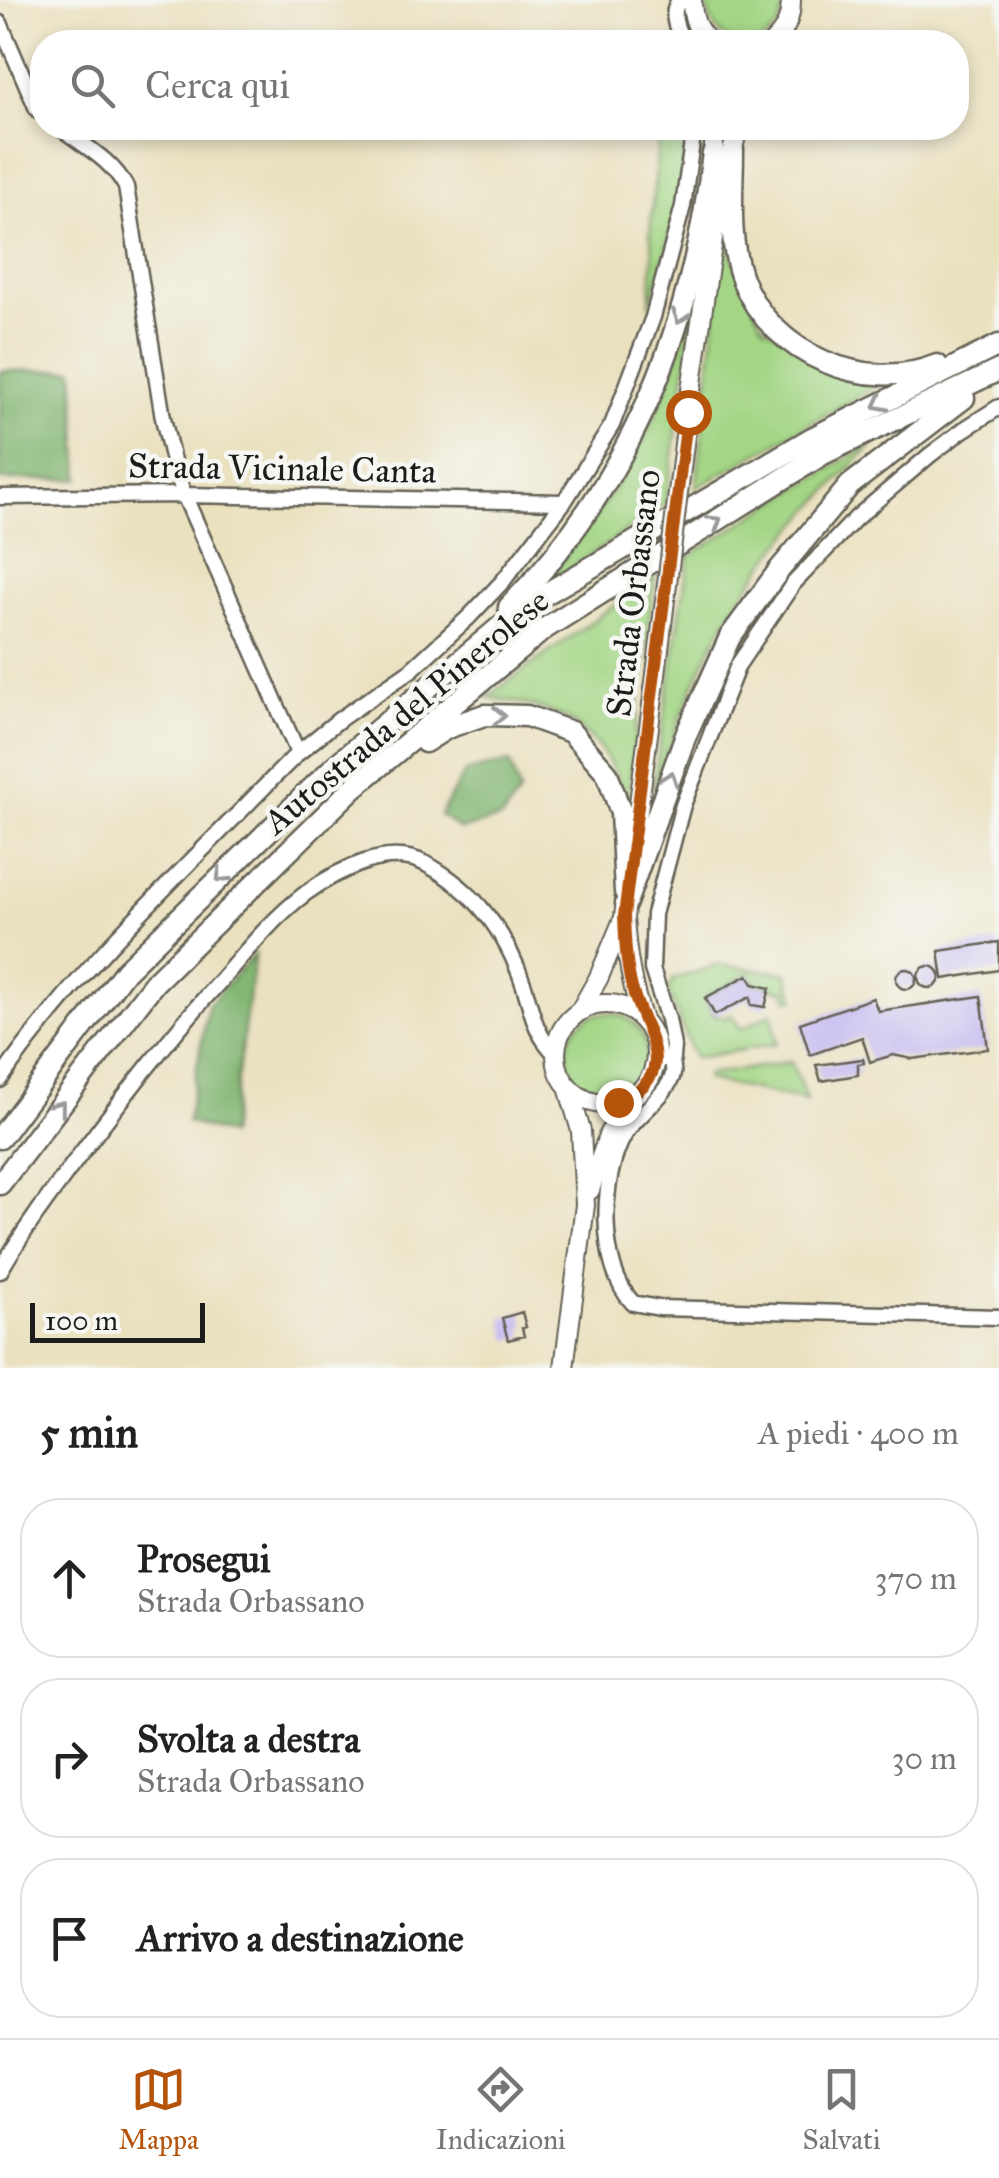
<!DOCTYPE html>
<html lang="it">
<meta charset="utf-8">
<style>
:root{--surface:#fff;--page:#f6f6f6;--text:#222;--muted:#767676;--line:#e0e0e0;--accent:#b45309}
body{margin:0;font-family:"IM FELL Great Primer",serif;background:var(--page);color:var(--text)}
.scale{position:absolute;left:30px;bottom:25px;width:175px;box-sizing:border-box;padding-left:10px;border:5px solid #1c1c1c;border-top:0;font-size:28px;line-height:35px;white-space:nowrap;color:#1c1c1c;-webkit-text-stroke:8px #f6f6f2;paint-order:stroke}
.stop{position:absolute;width:30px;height:30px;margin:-22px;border:8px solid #b45309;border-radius:50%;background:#fff}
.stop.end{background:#b45309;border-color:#fff;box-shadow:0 2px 10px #0008}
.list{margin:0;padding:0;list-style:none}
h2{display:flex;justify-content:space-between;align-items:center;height:130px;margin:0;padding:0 40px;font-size:42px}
h2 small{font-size:32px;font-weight:400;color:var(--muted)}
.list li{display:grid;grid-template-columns:65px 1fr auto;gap:30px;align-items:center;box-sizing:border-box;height:160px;margin:0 20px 20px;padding:0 20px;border:2px solid var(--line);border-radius:40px}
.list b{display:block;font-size:38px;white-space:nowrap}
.list p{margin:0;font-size:32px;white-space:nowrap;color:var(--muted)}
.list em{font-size:32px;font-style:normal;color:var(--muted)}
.icon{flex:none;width:55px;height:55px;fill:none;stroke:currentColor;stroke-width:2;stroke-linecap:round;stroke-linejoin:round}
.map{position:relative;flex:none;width:999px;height:1368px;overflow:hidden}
.search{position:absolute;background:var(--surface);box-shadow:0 5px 15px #0003;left:30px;right:30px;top:30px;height:110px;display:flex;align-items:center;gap:25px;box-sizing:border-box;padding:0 35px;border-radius:40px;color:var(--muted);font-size:38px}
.sheet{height:670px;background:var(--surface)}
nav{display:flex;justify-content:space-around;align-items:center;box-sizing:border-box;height:140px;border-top:2px solid var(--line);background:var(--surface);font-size:28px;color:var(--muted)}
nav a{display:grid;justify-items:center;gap:5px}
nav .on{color:var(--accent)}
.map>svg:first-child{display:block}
.green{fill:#a3d584;stroke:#607850;stroke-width:2.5}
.forest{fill:#82b672;stroke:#4f6947;stroke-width:2.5}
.building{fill:#c1b6f0}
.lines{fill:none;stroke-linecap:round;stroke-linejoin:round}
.minor-casing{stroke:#646155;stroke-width:19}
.major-casing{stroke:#646155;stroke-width:22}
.highway-casing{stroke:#646155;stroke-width:25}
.minor{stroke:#fff;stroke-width:14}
.major{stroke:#fff;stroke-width:18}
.highway{stroke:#fff;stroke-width:20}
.major-bridge-casing{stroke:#646155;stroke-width:22;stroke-linecap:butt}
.major-bridge{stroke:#fff;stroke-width:18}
.oneway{stroke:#999}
.route{stroke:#b45309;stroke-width:12}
.labels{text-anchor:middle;stroke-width:9;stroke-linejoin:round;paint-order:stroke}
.street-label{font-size:35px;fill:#1c1c1c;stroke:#f6f6f2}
</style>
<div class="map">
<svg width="999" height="1368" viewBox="0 0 999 1368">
<rect width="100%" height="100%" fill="#f6f6f2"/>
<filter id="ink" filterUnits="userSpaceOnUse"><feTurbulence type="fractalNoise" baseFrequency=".01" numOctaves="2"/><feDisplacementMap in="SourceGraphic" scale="20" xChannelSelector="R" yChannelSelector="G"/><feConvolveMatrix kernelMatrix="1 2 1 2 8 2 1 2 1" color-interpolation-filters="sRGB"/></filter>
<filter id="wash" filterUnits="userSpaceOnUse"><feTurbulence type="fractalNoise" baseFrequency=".0048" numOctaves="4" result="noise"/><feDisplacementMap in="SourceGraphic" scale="40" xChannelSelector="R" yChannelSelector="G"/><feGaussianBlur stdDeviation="2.25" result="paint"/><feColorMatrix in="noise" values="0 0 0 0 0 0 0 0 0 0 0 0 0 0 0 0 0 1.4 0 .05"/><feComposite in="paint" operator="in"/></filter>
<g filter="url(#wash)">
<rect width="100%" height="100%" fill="#eae1bf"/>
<!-- green -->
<path class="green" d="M707,0H784C783,5 784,11 782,16C768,61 706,48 707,0Z
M659,131L687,136L678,211L650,306L653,254L650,234Z
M724,239L763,326L882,383L696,488Z
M696,297L666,504L551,582L548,579C584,532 622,483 648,430C668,388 682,342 696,297Z
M875,442C813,506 749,571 709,652C686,699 670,747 652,795L689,556L768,506Z
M655,576L627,806C622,792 618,775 609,762C579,713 540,706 487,697Z
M719,965L787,973L795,999L786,998L787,992L754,983L748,974L704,998L714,1016L719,1015L725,1018L731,1014L741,1029L772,1013L777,1044L694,1058L668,991L673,979Z
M567 1053a40 40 0 1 1 80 0a40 40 0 1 1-80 0Z
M791,1062L807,1101L707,1080L706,1075Z"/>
<!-- forest -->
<path class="forest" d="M74,370L80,479L0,480V371Z
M509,762L520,792L502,818L460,830L440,815L465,772Z
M255,953L229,1135L187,1122L208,1005Z"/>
<g id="blocks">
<!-- building -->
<path class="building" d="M999,942V970L943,979L939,951Z
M918 977a11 11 0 1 1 22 0a11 11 0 1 1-22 0Z
M896 979a10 10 0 1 1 20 0a10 10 0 1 1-20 0Z
M748,975L753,984L770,988L765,1007L751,1005L750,997L715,1015L705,998Z
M981,996L988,1049L912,1059L893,1055L870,1062L862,1037L810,1055L800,1023L873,998L878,1011Z
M863,1059L864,1063L858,1064V1075L821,1081L816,1065Z
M522,1312L526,1327L522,1328L524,1336L508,1340L502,1318Z"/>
</g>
</g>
<g filter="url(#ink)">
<use href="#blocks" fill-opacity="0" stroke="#646155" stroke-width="2.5"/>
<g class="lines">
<defs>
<path id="minor" d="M0,23L37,109L42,113
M683,42C677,29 670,15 678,2L685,0
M61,128C84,146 112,160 126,187L163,418L172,457L184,495L298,753
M0,497L184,495L564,502
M672,1058C672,1063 674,1069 673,1074C669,1093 636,1116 625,1134C600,1175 598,1268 633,1303L659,1308L999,1317
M655,1060L672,1058L673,1046L668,1019L652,969L654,914L683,805L738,665L793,584L856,518L930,455L963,430L999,407
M0,1080C78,968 180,874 274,777L298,753L340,719L411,670L469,617L503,581L564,502L612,425L653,317L683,206L694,128
M0,1271C24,1229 53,1191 82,1152C126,1093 171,1035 221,980C247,950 274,917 306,893C338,870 388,844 426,864C475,890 507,934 524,986C532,1011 535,1035 555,1053"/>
<path id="major" d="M692,0C692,18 697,31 710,42
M773,42C786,31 791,17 791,0
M714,128V168
M688,411L716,218L738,128
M556 1054a50 50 0 1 1 100 0a50 50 0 1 1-100 0Z
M580,1011L599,977L622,922
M643,1020C631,985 626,953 624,917L656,674
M590,1190L609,1133L635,1095
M564,1368L585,1205L581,1131L568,1087"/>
<path id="highway" d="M733,150C733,193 727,240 743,281C772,354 865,394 937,365
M509,607C632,481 693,326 713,153
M425,742L447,728L484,715L527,716L571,732L607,773L621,813L625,892
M626,903L685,737L730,637L780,569L850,485L964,398
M0,1138L125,971L336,765L525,606L812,438L999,345
M0,1184L155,982L352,789L544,629L823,454L999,370"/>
</defs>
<!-- minor casing -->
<use href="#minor" class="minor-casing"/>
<!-- major casing -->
<use href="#major" class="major-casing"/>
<!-- highway casing -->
<use href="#highway" class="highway-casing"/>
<!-- minor -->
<use href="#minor" class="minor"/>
<!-- major -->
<use href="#major" class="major"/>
<!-- highway -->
<use href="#highway" class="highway"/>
<defs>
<path id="major-bridge" d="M656,674L688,411"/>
</defs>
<!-- major-bridge casing -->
<use href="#major-bridge" class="major-bridge-casing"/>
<!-- major-bridge -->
<use href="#major-bridge" class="major-bridge"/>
</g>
<!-- one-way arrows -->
<defs><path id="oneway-chevron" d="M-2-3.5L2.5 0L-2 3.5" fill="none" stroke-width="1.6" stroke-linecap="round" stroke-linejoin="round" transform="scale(2.5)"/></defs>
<g class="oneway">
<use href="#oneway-chevron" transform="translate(680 317) rotate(108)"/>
<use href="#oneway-chevron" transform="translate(880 404) rotate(153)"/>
<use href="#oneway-chevron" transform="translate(715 522) rotate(-32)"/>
<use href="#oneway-chevron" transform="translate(499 716)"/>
<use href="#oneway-chevron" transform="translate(670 778) rotate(-70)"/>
<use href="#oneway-chevron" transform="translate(222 876) rotate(136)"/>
<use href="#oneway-chevron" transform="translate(59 1107) rotate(-52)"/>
</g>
</g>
<g class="lines" filter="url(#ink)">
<!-- route -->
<path class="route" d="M618,1102C683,1073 645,1035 632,988C626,965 625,940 624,916L688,412"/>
</g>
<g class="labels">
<!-- street labels -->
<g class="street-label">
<text transform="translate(282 468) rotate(1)" y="12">Strada Vicinale Canta</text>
<text transform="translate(633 593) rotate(-83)" y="12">Strada Orbassano</text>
<text transform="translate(406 711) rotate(-40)" y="12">Autostrada del Pinerolese</text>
</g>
</g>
</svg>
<div class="scale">100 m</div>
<div class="stop" style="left:688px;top:412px"></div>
<div class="stop end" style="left:618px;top:1102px"></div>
<div class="search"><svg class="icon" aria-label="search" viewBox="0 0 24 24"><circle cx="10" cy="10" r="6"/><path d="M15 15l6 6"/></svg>Cerca qui</div>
</div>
<section class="sheet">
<h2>5 min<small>A piedi · 400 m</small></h2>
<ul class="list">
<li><svg class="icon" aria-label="ahead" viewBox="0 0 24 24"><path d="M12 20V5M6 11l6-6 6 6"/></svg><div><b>Prosegui</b><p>Strada Orbassano</p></div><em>370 m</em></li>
<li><svg class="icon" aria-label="right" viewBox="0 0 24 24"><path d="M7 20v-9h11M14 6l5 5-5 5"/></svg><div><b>Svolta a destra</b><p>Strada Orbassano</p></div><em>30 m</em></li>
<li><svg class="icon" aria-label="arrive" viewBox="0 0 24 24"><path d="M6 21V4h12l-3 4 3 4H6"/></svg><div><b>Arrivo a destinazione</b></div></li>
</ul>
</section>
<nav>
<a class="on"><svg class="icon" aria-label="map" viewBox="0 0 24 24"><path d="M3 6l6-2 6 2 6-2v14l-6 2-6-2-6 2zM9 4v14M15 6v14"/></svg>Mappa</a>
<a><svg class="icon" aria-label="directions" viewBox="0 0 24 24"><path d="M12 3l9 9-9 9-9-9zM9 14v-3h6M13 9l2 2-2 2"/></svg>Indicazioni</a>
<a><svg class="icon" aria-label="saved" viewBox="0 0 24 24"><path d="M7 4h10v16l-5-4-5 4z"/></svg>Salvati</a>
</nav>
